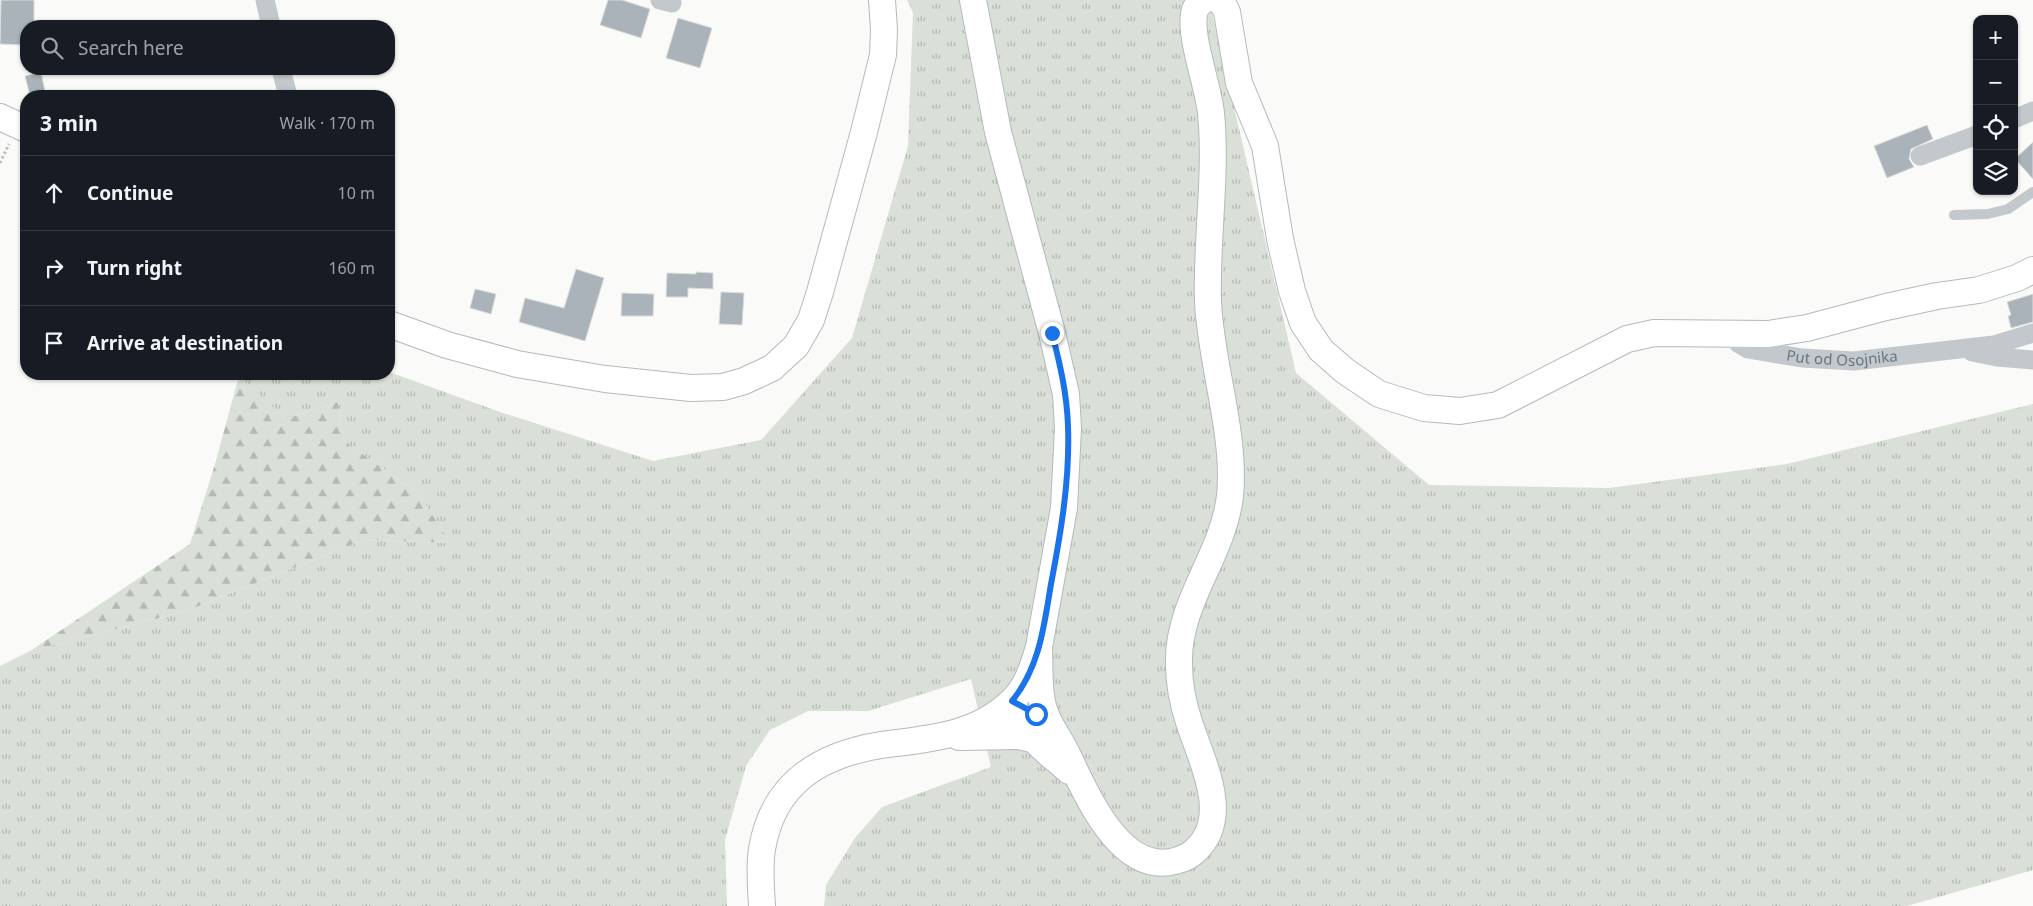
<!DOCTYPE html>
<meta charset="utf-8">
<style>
:root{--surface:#171b24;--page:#20242c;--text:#f1f3f6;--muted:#9ea1a6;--line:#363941}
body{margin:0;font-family:"Noto Sans",sans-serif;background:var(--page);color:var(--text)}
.controls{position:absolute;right:15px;top:15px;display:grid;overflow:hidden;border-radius:10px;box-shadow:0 1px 4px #0004}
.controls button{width:45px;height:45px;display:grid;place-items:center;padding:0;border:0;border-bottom:1px solid var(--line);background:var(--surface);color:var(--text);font:25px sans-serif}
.stop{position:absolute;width:15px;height:15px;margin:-11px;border:4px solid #1a73e8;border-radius:50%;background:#fff}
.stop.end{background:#1a73e8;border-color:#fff;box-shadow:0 1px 5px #0008}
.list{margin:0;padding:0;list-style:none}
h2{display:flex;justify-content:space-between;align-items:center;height:65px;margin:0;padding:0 20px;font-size:21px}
h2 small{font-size:16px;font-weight:400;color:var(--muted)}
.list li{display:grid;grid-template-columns:32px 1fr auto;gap:15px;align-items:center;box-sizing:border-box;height:75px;padding:0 20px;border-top:1px solid var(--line)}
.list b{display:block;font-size:19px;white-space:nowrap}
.list em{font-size:16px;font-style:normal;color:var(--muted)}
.icon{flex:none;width:28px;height:28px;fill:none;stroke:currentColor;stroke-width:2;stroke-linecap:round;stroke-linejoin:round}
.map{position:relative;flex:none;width:2033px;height:906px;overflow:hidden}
.search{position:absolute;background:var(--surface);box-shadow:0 1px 4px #0004;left:20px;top:20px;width:375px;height:55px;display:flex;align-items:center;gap:12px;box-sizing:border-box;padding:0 18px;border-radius:20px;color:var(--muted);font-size:19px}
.panel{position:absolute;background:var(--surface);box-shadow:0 1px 4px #0004;left:20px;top:90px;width:375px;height:290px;border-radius:20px}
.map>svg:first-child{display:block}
.grass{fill:url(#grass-tufts)}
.forest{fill:url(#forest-firs)}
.building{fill:#aab3b9;stroke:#dcdcda}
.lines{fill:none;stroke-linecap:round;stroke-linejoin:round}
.secondary-casing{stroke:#b3babf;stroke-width:28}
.path{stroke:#bbbfc2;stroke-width:3;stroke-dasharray:2.5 2.5;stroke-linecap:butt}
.lane{stroke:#c3c8cc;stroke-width:10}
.street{stroke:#c3c8cc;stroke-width:19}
.secondary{stroke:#fff;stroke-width:26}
.route{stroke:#1a73e8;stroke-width:6}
.labels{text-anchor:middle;stroke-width:5;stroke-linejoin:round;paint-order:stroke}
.street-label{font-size:15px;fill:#657683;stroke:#fff}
</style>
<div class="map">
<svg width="2033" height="906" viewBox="0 0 2033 906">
<defs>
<pattern id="grass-tufts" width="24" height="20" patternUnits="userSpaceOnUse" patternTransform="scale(1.25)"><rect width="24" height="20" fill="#dadfd7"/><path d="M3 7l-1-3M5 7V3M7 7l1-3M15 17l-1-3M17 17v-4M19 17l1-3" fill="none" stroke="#b4b9b4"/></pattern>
<pattern id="forest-firs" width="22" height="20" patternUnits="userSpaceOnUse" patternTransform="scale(1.25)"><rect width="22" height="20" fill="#dadfd7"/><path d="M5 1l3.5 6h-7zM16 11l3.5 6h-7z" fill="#b4b9b4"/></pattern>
</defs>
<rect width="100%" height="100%" fill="#fafaf8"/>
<!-- grass -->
<path class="grass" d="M907,0H1209L1296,373L1429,485L1609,488L1787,464L2033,404V870L1907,906H824L826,885L855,838L882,807L991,767L971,679L868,711H808L770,730L746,766L725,840L727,906H0V666L30,651L186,611L363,540L449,543L419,494L344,441L338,402L286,419L236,374L389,372L503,413L653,461L761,440L852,338L908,146L913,13Z"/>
<!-- forest -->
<path class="forest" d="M239,376L286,419L338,402L344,441L419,494L450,543L363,540L186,611L30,651L190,544L215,464Z"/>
<!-- building -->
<path class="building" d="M1,0H34V26H26V45L0,44Z
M608,0H622L650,9L641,38L600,25Z
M678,18L712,28L700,68L666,58Z
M41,72L46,96H30L25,76Z
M1927,125L1933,139L1911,149L1909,159L1914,167L1887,178L1874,146Z
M2033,142V179L2015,159Z
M576,269L604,278L585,341L519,322L525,298L564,308Z
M696,272L713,273V289L688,288V297H666L667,273L696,274Z
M475,289L496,294L491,314L470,308Z
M721,292L744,293L742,325L719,324Z
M622,293L654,294L653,316H621Z
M2033,294V322L2011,328L2008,316L2011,315L2007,302Z"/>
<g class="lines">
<defs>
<path id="secondary" d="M1218,0L1223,4L1227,12L1239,83L1265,146L1280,239L1292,291L1303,323L1321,350L1345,371L1379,394L1424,408L1460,411L1498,405L1627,339L1654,333L1768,334L1807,328L1886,307L1937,296L1979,290L2017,278L2033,270
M0,117L26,129
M389,324L447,345L517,364L605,379L691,388L723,387L744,381L772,368L796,346L811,320L820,292L864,132L883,55L884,30L882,0
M1039,647C1040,667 1038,687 1043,706C1047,724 1060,738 1067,754C1086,793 1120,876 1175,861C1183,859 1190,856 1196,850C1232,816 1201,760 1189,722C1183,704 1179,684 1179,664C1177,603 1223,556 1230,496C1236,434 1211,365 1208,302C1206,239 1217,176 1211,113C1208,85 1190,39 1194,14C1195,7 1198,3 1204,0
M1013,701C1019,734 1046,750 1069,771
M959,737L1019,736L1032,739
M762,906C761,887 759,867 762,849C773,783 819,755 881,745C928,739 977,736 1012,701C1027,687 1033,667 1039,647L1064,508L1068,428L1066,394L1052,333L998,132L973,0"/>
</defs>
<!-- secondary casing -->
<use href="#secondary" class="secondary-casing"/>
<!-- path -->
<path class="path" d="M0,163L9,144"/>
<!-- lane -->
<path class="lane" d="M1954,215L1988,214L2008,209L2033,192"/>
<!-- street -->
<g class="street">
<path d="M265,0L271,26"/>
<path d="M660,0L672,3"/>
<path d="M281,69L288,96"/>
<path d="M2014,119L2033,111"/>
<path d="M1920,156L1977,135"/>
<path id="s1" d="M1733,335L1738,343L1748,349L1802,358L1854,361L1994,345L2033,333"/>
<path d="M1972,352L1997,357L2033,360"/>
</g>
<!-- secondary -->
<use href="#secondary" class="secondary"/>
</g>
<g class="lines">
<!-- route -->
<path class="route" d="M1036,714L1012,701C1040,667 1044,625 1051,584C1061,532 1070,479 1068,426C1067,394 1060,364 1052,333"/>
</g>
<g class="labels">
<!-- street labels -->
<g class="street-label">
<text dy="5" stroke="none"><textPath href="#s1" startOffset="116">Put od Osojnika</textPath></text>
</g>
</g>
</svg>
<div class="controls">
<button>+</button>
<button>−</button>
<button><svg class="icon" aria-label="locate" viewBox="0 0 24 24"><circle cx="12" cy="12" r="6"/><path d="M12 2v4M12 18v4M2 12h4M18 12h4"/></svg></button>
<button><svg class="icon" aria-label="layers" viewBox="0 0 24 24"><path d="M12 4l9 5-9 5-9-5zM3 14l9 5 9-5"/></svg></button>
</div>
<div class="stop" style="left:1036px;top:714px"></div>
<div class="stop end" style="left:1052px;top:333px"></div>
<div class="search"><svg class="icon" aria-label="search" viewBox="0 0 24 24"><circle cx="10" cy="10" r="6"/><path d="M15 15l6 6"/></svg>Search here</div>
<section class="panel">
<h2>3 min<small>Walk · 170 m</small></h2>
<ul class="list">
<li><svg class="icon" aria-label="ahead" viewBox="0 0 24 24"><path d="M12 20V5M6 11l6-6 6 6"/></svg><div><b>Continue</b></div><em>10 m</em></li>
<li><svg class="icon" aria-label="right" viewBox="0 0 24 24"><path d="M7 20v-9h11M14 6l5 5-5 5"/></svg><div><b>Turn right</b></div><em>160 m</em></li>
<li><svg class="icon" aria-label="arrive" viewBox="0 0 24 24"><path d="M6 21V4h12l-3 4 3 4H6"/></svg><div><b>Arrive at destination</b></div></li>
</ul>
</section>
</div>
